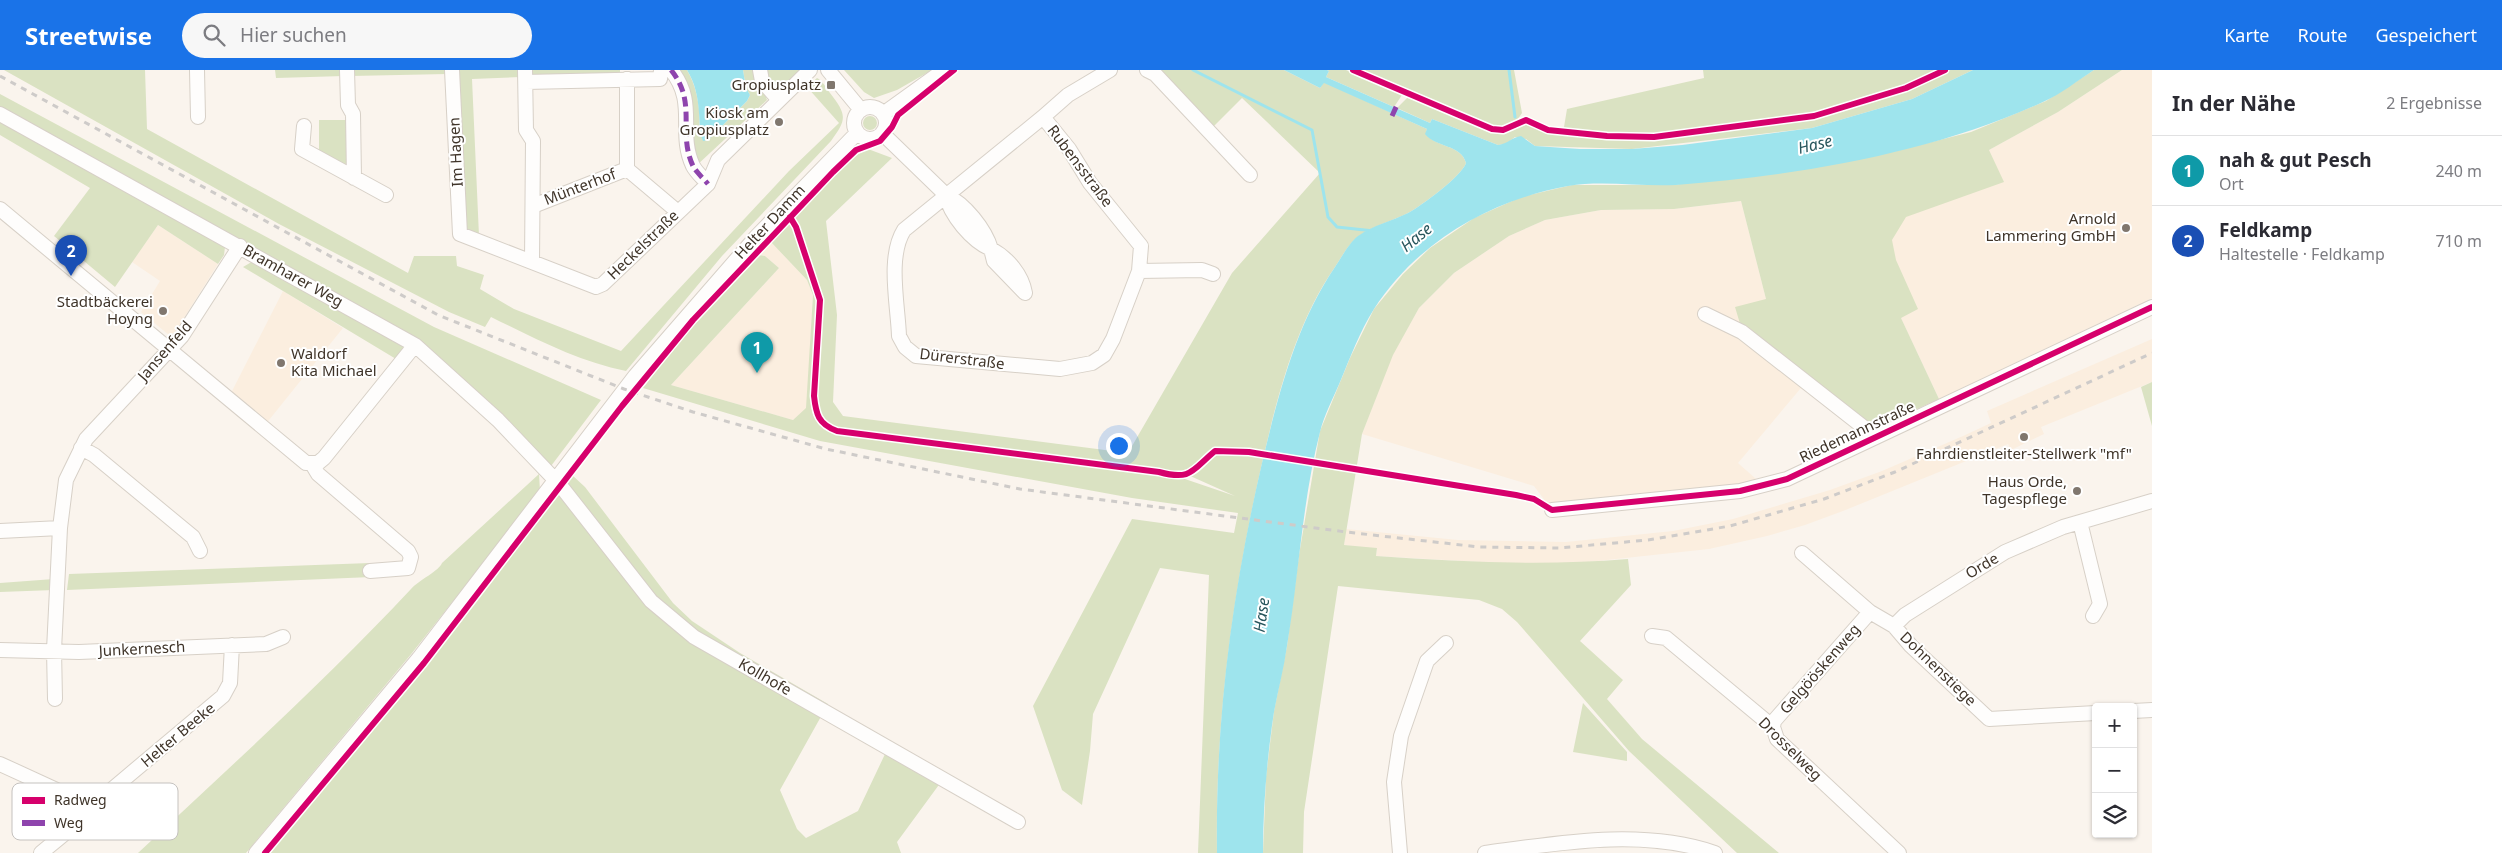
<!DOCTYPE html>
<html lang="de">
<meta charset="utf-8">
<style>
:root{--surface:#fff;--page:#f7f7f7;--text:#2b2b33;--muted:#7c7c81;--line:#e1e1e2;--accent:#1a73e8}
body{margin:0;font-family:"Noto Sans",sans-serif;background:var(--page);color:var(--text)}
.controls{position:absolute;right:15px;bottom:15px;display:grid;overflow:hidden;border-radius:5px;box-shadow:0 1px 4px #0004}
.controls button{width:45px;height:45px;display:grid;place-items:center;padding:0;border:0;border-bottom:1px solid var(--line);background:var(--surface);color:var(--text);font:25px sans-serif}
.you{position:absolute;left:1118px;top:375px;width:18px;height:18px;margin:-12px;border:4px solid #fff;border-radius:50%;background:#1a73e8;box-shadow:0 0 0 8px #1a73e833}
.badge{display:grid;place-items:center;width:32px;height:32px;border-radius:50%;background:var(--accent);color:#fff;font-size:16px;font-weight:700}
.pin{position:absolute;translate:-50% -41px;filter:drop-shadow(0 1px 2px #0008)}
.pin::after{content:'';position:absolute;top:26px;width:18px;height:15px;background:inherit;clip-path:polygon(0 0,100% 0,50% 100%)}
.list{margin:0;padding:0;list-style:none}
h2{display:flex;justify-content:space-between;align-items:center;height:65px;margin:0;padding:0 20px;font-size:21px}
h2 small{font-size:16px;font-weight:400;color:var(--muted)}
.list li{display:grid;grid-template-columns:32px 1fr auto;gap:15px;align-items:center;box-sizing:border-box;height:70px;padding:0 20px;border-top:1px solid var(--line)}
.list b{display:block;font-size:19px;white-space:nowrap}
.list p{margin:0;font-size:16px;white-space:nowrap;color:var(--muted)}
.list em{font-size:16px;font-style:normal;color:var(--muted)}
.icon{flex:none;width:28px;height:28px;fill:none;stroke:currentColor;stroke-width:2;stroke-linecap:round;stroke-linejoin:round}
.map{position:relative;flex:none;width:2152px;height:783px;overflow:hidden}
header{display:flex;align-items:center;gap:30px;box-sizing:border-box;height:70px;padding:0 25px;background:var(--accent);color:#fff}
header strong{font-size:24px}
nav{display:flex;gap:28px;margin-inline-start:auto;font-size:18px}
.search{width:350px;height:45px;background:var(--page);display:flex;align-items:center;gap:12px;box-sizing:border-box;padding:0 18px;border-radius:28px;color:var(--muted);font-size:19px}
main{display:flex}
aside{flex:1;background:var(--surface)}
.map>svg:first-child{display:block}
.built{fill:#fbeedf}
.green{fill:#dae2c2;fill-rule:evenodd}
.water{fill:#9ee4ed}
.pier{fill:#faf4ed}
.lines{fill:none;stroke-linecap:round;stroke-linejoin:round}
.stream{stroke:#9ee4ed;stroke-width:3}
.minor-casing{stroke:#d7d0c7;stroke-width:16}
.minor{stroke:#fefdfc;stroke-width:14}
.rail{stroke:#cecbc9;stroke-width:3;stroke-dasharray:6 6;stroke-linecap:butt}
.quiet{stroke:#8e44ad;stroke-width:5;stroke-dasharray:10 5;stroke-linecap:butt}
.cycleway-casing{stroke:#fff;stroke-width:9}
.cycleway{stroke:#d6006c;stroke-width:6}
.poi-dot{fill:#80776e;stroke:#fff;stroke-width:2}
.labels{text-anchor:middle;stroke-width:4;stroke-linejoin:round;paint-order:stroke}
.poi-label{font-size:15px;fill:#3f3429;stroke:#fff;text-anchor:end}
.street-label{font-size:15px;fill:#3f3429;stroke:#fff}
.water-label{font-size:16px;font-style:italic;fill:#27555c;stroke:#fff}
.key{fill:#fff;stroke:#c5c2bf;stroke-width:1}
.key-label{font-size:14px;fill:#3f3429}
</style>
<header>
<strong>Streetwise</strong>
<div class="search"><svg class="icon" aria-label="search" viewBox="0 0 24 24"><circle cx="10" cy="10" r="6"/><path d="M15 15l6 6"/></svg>Hier suchen</div>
<nav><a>Karte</a><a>Route</a><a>Gespeichert</a></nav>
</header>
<main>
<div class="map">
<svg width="2152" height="783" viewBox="0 0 2152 783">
<rect width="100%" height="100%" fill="#faf4ed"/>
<!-- built -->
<path class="built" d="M2122,0H2152V228L1939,329L1841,121L1989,80L2058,42Z
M1741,131L1766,229L1806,312L1738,393L1764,416L1552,440L1534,416L1362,364L1392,286L1419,238L1454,203L1509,166L1545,150L1601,140L1674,139Z
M158,155L218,194L175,262L169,265L141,242L160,211L132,192Z
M770,171L807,210L813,225L807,338L793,350L671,315L779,198L765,186L758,185Z
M283,221L343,258L265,355L229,327Z
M2152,269V312L2041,357L2044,364L2011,380L2008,374L1843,441L1805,455L1767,466L1709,479L1579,493L1515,494L1376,486L1377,479L1344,475L1346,459L1458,470L1566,472L1673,461L1733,449L1830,420L1882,401L1963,366L1991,353L1987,341Z"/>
<!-- green -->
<path class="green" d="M4,0H145L147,59L408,203L414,186H456L457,196L484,205L480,219L514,239L621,281L789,101L839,53L807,17L817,8C823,11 826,18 830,23C847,45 847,49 831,71L722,186L626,301C579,292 534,268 491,247L485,257L449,242L279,154Z
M275,0H344V6L276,8Z
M351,0H446L447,4L351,6Z
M456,0H521L520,7L472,9L479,166L464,161Z
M527,0H620V5L533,7Z
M675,0H687C698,19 701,42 699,63L708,70L747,31L750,25L746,18L743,0H756L767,30L696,96Z
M764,0H804L784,18L769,13Z
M844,0H932L897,20L874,28L864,22Z
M1157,0H1284L1320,18L1324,12L1392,43V47L1394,44L1427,59L1426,64C1436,78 1461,74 1466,93C1462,106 1421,136 1408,143C1392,151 1373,156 1359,166C1349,173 1341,188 1335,197C1296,253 1278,324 1263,389C1233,519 1215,650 1217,783H1198L1209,505L1160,498L1093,644L1090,681L1082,735L1062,720L1033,636L1132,449L1234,463L1238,443L1132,428L820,371L643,318L701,245L726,221L758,185L765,186L779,198L671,315L793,350L806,338L813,225L807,210L770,171L788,153L793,157L817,230L811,336L813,345L820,356L817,330L822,224L794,147L851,88L868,79L892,88L826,151L837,245L833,332L843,346L1128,383L1232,203L1320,103L1242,28L1214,56ZM1185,399L1188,405L1235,426L1182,408Z
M1327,0H1346L1402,25L1394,37L1326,7L1329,1Z
M1360,0H1514L1522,43C1513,58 1499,58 1484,54Z
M1703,0H1973L1912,29L1812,58L1632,79L1535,76L1526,69L1515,67L1506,74L1498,75L1432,49L1430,53L1397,38L1408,27L1492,61L1507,60L1520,53L1548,62L1563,63L1567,39L1704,8Z
M2094,0H2122L2058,42L1989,80L2004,112L1906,147L1892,170L1896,190L1918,239L1901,248L1939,329L1877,357L1868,354L1741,257L1735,237L1766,229L1741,131L1674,139L1601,140L1545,150L1509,166L1454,203L1419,238L1393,285L1362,364L1344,475L1377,478L1376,486C1461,492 1544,496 1628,489L1631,515L1580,571L1623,610L1607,629L1642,669L1779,783H1737L1629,681L1517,552L1502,539L1479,530L1338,516L1304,742L1303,783H1263L1266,707L1274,641L1287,576L1299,485L1320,361L1350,288L1374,239L1403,204L1430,178L1474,148L1521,127L1572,115H1674L1896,81L1971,62L2046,31Z
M0,24L434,257L601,330L551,396L542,392L436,285L418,271L0,39Z
M863 53a7 7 0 1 1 14 0a7 7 0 1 1-14 0Z
M0,49L225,177L224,185L218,194L158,155L115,217L54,166L90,118L0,65Z
M319,50H350L348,98L319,84Z
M255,190L405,275L396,289L243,197Z
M2152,312V356L2141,317Z
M539,404L540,421L412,583L246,783H138C231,696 324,612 411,519C418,511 440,500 442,493Z
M572,405L585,417L673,533L692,551L740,583L828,634L780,720L797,759L806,768L858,741L886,682L941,712L897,772L901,783H270L427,595Z
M370,493L371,507L67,520L69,504Z
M54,509V520L0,522V513Z
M1583,633L1627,682V691L1573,682Z"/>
<!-- water -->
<path class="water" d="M687,0H743L746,18L750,25L747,31L708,70L703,71C699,62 700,53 699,43C698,27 695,13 687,0Z
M1284,0H1327L1329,1L1326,7L1430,53L1432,49L1498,75C1508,74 1512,67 1521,66L1535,76L1580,79H1632L1682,75L1812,58L1912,29L1973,0H2094C2077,11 2061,24 2043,32C1933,83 1796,106 1676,115C1641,117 1603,110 1568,116C1491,130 1417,172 1374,239C1360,261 1350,288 1340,312C1333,329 1324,345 1320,362C1302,432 1299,505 1287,576C1284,598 1278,620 1274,642C1267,688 1263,736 1263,783H1217C1215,651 1232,522 1262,393C1278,326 1296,254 1335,197C1341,188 1349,173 1358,166C1373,155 1392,151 1408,143C1421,136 1462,106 1466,93C1461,74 1436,78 1425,64L1427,59L1324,13L1320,18Z"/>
<!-- pier -->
<path class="pier" d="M1263,381L1318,390L1317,396L1261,387Z"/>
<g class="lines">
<!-- stream -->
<path class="stream" d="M1193,0L1312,60L1328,147L1337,157L1374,161
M1509,0L1515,47"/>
<defs>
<path id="minor" d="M197,0L198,47
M347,0L348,35L353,44L354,108
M452,0L460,164L596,217L603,214L708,114L718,90L810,0
M525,0L526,60L533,71L532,192
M671,0C698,33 677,62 693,96C696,102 703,108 708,114
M760,0L762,11L779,30
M828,0L861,40
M1147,0L1155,4L1250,105
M627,9V99
M526,12L660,9L661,0
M854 53a16 16 0 1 1 32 0a16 16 0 1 1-32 0Z
M0,44L415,275L498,350L560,415L651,531L694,567L1018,752
M883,44L944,0
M1043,47L1069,79L1090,113L1141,176L1139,201L1113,269L1104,285L1092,293L1060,299L916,286L905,277L899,266C898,235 887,187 904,160Z
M1043,47L1068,25L1110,0
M304,56L302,79L386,125
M882,63L946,125
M627,99L678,142
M946,125C965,134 985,159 991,179C972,171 950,145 946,125Z
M533,136L627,99
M0,139L306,393H318L324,388L415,275
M991,179C1008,188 1022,205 1025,223L994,191Z
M1139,201L1202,200L1213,204
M1705,244L1742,262L1876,367
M81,378L94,385L193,467L200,481
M312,394L318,404L408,481L411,487L408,498L370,501
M1552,440L1740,421L1787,409L2152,237
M2080,452L2100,534L2093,546
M0,461L60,458
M1802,483L1870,542L1894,556L1911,576L1989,649L2096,643
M1894,556L1905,545L2005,482L2063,457L2152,431
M1652,566L1666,568L1773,657L1777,669L1899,783
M0,580L79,582L266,574L283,567
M55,629L54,580L60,458L66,410L86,369L182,266L240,176
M2133,641L2152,640
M1773,657L1774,651L1870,542
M0,694L85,733L97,732L223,626L230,613L232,575
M41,783L81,750L91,733
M256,783L419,588L635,306L756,167L857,63
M1400,783L1394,712L1401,666L1427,591L1446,573
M1485,783C1559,773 1642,758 1715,783"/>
</defs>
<!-- minor casing -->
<use href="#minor" class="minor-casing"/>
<!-- minor -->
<use href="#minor" class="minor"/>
<!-- rail -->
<path class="rail" d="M0,6L438,245L624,319L693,342L826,379L1020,419L1346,462L1479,477L1559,478L1648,470L1730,456L1824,429L1895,402L2152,283"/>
<!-- quiet -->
<path class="quiet" d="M671,0C698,33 677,62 693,96C696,102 703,108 708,114
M1392,46L1397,35"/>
<defs>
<path id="cycleway" d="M1353,0L1492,59L1503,60L1526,50L1548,60L1607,66L1654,67L1814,46L1906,18L1945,0
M790,147L796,157L820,230L814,326C816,344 818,354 837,361L1159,402C1192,411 1192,400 1215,381L1249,382L1516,425L1534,429L1552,440L1740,421L1787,409L2152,237
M265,783L424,593L622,336L693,250L833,102L856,80L880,71L892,57L898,45L954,0"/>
</defs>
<!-- cycleway casing -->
<use href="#cycleway" class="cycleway-casing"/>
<!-- cycleway -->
<use href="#cycleway" class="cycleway"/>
</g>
<!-- markers -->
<g class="poi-dot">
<rect x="826" y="10" width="10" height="10" rx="2.5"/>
<circle cx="779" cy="52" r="5"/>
<circle cx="2126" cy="158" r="5"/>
<circle cx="163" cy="241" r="5"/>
<circle cx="281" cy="293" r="5"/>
<circle cx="2024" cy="367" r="5"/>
<circle cx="2077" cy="421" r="5"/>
</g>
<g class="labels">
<!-- poi labels -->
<g class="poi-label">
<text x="821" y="20">Gropiusplatz</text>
<text x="769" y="48">Kiosk am<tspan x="769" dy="17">Gropiusplatz</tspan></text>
<text x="2116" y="154">Arnold<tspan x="2116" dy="17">Lammering GmbH</tspan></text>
<text x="153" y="237">Stadtbäckerei<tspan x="153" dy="17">Hoyng</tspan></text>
<text x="291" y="289" text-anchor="start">Waldorf<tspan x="291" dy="17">Kita Michael</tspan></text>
<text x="2024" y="389" text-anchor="middle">Fahrdienstleiter-Stellwerk "mf"</text>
<text x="2067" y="417">Haus Orde,<tspan x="2067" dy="17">Tagespflege</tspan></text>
</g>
<!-- street labels -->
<g class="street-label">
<text transform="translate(456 82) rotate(-93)" y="5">Im Hagen</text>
<text transform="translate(1080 96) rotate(53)" y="5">Rubensstraße</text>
<text transform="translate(580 117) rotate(-21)" y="5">Münterhof</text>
<text transform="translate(770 152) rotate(-47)" y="5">Helter Damm</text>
<text transform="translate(643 175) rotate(-44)" y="5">Heckelstraße</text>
<text transform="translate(293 206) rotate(29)" y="5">Bramharer Weg</text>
<text transform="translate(165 281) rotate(-49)" y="5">Jansenfeld</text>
<text transform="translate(962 289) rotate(7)" y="5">Dürerstraße</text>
<text transform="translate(1857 362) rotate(-25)" y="5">Riedemannstraße</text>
<text transform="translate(1982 496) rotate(-31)" y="5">Orde</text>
<text transform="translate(142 579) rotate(-3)" y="5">Junkernesch</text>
<text transform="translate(1820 599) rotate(-49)" y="5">Gelgööskenweg</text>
<text transform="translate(1938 599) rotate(44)" y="5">Dohnenstiege</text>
<text transform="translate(765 607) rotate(30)" y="5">Kollhofe</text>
<text transform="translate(178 665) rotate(-40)" y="5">Helter Beeke</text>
<text transform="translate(1790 679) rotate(45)" y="5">Drosselweg</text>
</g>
<!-- water labels -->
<g class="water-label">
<text transform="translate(1815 74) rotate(-14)" y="6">Hase</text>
<text transform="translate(1416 167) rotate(-39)" y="6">Hase</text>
<text transform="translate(1261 545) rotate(-82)" y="6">Hase</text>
</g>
</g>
<!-- legend -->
<rect x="12" y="713" width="166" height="57" rx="8" class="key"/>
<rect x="22" y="727" width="23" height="7" fill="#d6006c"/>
<rect x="22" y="750" width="23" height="6" fill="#8e44ad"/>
<g class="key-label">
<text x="54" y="735">Radweg</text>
<text x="54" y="758">Weg</text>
</g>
</svg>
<div class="controls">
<button>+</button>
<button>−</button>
<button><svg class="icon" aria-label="layers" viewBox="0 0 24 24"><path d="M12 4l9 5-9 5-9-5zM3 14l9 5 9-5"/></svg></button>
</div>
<div class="you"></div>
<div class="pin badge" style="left:757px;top:303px;background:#0f9aa8">1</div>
<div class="pin badge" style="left:71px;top:206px;background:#1a4fb4">2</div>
</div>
<aside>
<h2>In der Nähe<small>2 Ergebnisse</small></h2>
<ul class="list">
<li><span class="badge" style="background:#0f9aa8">1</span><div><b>nah &amp; gut Pesch</b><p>Ort</p></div><em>240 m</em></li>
<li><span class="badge" style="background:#1a4fb4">2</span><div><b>Feldkamp</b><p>Haltestelle · Feldkamp</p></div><em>710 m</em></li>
</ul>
</aside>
</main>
